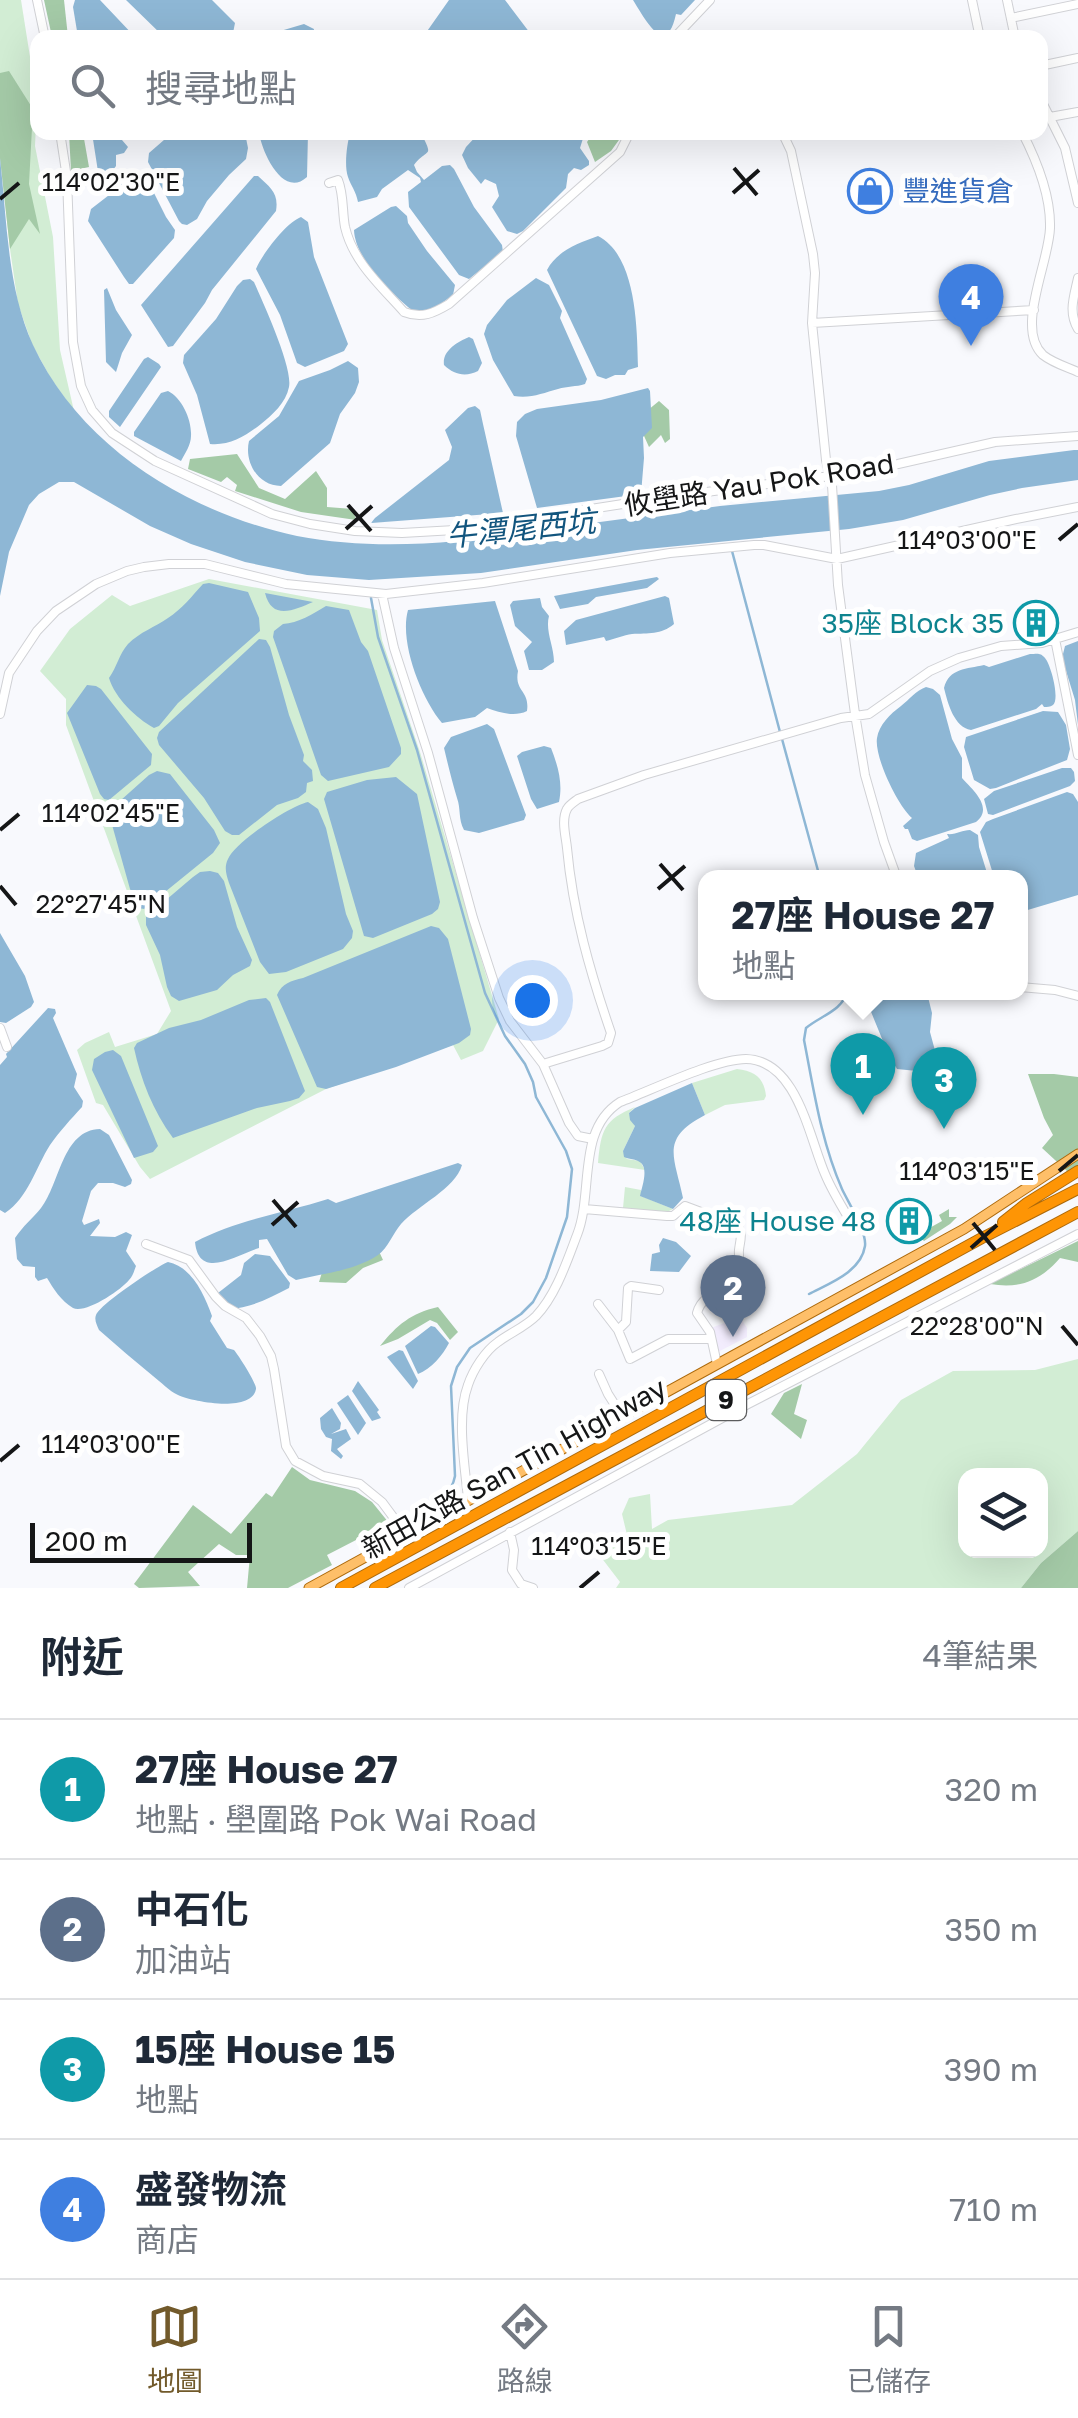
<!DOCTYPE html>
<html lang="zh-TW">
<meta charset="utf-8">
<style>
:root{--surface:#fff;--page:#f2f2f3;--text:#1f2937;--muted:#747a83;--line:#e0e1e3;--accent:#725a2b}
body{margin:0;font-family:"Golos Text","Noto Sans TC",sans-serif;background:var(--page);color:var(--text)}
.controls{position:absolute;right:30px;bottom:30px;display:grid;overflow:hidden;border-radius:20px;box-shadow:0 10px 40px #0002}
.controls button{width:90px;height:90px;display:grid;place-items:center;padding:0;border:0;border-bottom:2px solid var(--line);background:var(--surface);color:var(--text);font:50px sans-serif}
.scale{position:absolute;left:30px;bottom:25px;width:222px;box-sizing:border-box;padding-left:10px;border:5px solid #151617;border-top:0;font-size:28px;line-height:35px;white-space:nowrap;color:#151617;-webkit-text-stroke:8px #fff;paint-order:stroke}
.you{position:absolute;left:532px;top:1000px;width:35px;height:35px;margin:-25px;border:8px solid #fff;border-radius:50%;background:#1a73e8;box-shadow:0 0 0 15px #1a73e833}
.badge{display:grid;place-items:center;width:65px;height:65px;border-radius:50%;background:var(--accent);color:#fff;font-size:32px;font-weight:700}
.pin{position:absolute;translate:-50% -82px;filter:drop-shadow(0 2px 5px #0008)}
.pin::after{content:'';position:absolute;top:52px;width:35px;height:30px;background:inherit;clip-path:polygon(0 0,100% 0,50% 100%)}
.popup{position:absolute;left:698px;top:870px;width:330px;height:130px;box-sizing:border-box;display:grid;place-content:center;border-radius:20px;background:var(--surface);filter:drop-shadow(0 2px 8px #0005);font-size:32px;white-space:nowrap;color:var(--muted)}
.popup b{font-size:38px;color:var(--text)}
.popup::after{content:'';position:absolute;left:50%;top:100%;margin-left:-20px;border:20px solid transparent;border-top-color:var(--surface)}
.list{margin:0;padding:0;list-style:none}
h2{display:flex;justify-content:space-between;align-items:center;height:130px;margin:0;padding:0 40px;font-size:42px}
h2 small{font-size:32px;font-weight:400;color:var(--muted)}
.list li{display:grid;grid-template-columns:65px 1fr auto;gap:30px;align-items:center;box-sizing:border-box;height:140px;padding:0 40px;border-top:2px solid var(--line)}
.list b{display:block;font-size:38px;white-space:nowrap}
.list p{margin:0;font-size:32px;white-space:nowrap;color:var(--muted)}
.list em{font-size:32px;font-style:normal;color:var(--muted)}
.icon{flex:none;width:55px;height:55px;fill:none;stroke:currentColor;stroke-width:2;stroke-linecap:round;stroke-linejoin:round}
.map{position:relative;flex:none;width:1078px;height:1588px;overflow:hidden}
.search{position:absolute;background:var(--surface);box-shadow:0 10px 40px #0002;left:30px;right:30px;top:30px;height:110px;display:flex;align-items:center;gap:25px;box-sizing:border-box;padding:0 35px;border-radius:20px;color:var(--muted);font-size:38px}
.sheet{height:690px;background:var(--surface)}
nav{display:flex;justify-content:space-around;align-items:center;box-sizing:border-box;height:140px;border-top:2px solid var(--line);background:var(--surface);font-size:28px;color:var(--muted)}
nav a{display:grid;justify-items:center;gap:5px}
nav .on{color:var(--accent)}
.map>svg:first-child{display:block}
.commercial{fill:#f2ecfd}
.green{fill:#d2edd4;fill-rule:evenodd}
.forest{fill:#a4caa7}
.water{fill:#8eb7d5}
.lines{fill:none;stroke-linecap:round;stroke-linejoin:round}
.stream{stroke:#8eb7d5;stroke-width:2.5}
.minor-casing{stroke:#d0d1d5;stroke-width:10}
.major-casing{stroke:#ac690b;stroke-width:11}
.highway-casing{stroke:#ac690b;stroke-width:12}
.minor{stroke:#fff;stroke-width:8}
.major{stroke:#febf69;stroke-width:9}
.highway{stroke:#fe9505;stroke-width:10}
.ticks{fill:none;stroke:#151617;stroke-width:4}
.labels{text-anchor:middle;stroke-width:10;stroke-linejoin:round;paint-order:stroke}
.shield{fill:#fff;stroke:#5b5c5d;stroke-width:2.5}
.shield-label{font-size:25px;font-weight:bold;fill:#151617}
.shop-label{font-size:28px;fill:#366cbe;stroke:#fff;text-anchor:start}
.street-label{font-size:28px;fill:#151617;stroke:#fff}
.culture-label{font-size:28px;fill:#0d838f;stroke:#fff;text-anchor:end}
.water-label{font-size:30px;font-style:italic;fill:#12557e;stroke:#fff}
.ticks-label{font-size:25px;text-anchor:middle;fill:#151617;stroke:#fff;stroke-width:10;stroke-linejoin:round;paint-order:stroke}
</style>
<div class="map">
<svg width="1078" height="1588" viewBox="0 0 1078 1588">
<rect width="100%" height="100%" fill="#f8f9fd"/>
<!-- commercial -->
<path class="commercial" d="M740,1317L747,1328V1337L716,1353L711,1328Z"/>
<!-- green -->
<path class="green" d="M0,0H21L37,101L35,146L53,237L60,350L74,411L50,377L32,344L18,304L10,249L0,158Z
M209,579L377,610L382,640L420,752L499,1019L483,1051L461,1060L453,1045L326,1089L150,1179L140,1167L103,1105L96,1103L77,1050L85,1043L109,1032L115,1047L157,1034L171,1011L66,725V699L40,671L70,629L112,595L130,606Z
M737,1069C754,1071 764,1077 766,1096L764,1100L725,1105L705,1115L692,1083Z
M635,1107L629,1113L635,1126L623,1151L627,1159L640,1161L645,1170L598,1163C601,1130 604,1120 635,1107Z
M625,1187L641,1190V1196L673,1209L663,1214L623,1208Z
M1078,1359V1531L1041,1563L1021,1588H616L620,1582L594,1548L628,1539L622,1514L629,1498L650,1494L652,1529L668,1520L792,1505L857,1454L901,1400L953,1371L1035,1370ZM966,1476H1040V1550H966Z"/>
<!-- forest -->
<path class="forest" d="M44,0H64L68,37H52Z
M9,71L33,109L29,184L40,234L29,219L10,249L0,158V73Z
M594,132L603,133L609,139L613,133H624L611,151L595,162L587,142Z
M69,133H83L89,167L71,171Z
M659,401L669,410L670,439L665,443L661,435L649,447L640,427L642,415Z
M237,454L259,488L285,499L316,471L327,488V507L353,509L356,520L301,512L235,491L237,485L227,477L221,482L188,469L190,459Z
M1028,1074H1054L1078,1077V1166L1068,1172L1042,1148L1053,1135L1044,1118Z
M949,1209V1217H957L950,1224L924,1241L912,1229L923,1224L926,1230L942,1221L939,1215Z
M1078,1241V1262L1060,1258C1040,1281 1020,1289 990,1284Z
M377,1247L383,1260L363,1268L346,1283L319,1282L324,1266Z
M438,1307L458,1332L450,1340L437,1323L430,1320L398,1339L380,1346C397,1325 411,1313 438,1307Z
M802,1384L794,1414L807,1420L801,1439L771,1414L784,1393Z
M292,1467L310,1480L355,1491L372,1502L389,1523L327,1555L332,1565L288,1588H247L250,1555H236L219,1544L188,1572L200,1586L139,1588L134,1584L193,1505L231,1534L266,1493L272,1497Z
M1078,1531V1588H1021L1041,1563Z"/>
<!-- water -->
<path class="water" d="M75,0H100L135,37H78L73,7Z
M126,0H212L235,23L233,33L228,37H164Z
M449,0H505L533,37H423Z
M633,0H695L681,15L676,14C666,60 645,19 633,0Z
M304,24L314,29L313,37H269L277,32Z
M585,132L580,148L589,161V165L581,170L574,168L568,174L566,188L523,231L517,234L507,231L492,207L499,196L496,184L485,179L481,184L468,168L462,155L466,147L479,133Z
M92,133H116L128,147L124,153L116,155V166L104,182H101L99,178Z
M172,133H245L248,148L246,159L229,175L207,201L197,219L187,225L182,224L179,221L148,162L149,153Z
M259,133H308L307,177C283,199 262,152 259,133Z
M350,133H421C434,159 428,147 414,165L417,172L424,180L442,166L450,165L454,169L474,207L502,245L503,252L469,279L459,275L409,207L408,192L421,182L420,178L408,170L382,189L377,197L358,202C356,191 351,186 348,177C344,166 347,144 350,133Z
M0,158C7,220 7,288 33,345C81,448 189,513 297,536C349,546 404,546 457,541L720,506L879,491L909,485L989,461L1074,450H1078V480L1022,488L990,495L903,520L849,529L637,550L481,573L369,580L307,575L245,562L191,544L150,526L74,482H59L39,494L29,505L9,552L0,596Z
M133,171H139L145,175L166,217L175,230L174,238L133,284H129L124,277L88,221L91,209L113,192Z
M254,176H258C270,187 279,193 276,211L212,290L205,303L173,346L168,347L141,305Z
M396,206L407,216L408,223L427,251L455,285L453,295L431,311H413C391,293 355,259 354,230L391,207Z
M301,217L308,222L314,257L348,344L344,351L305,367L297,363L280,315L256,269C262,254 287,222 301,217Z
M598,236C637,256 637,329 638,367L628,370L625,375H615L606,379L597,376L547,270C557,251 578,243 598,236Z
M536,278L549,285L562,311L560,318L587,379L585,384C576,387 567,386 558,389C543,393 530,399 514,396L493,360L484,334L487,325L507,300Z
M250,279L254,282C263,303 293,367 289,387C286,403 272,415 261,424C246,436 229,446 210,444L197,395L183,363L184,355L216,319L237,286L243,280Z
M107,288L116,310L132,335L122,353L116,372L106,362L104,290Z
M469,337L473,339L482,363L478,371C466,377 454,375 444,365C442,351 457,342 469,337Z
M148,357L159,364L161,367L120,427L109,417V411L144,359Z
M348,361L358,368L359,382L355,393L340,414L330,443L281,486C258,486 244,462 249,441L279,416L299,381L330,370Z
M648,388L650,391L652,428L643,437L644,458L641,494L537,508L516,436L517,422L525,414L537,409L601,400Z
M168,391C182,398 192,420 191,436C191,445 185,453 181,461L134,436V432L161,393Z
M475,406L480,410L483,424L503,513L371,523L375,518L449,460L452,447L445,430L468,408Z
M657,577L659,579L647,588L596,597L588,604L560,609L554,596Z
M209,583L248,592L259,618L260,631L178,703L159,726L154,728C136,718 115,698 109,678C117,667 119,654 128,644C140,632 155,627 168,618C182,609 192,596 203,584Z
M265,593L313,602C294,610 272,621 265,593Z
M665,596L669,598L674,624C661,635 648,633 632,634C624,635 614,639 606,641L604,637L566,645L564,631L576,620Z
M540,598L542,607L549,616C545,631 554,646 554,662L542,670H529L524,651L532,642L515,626L510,605L513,601Z
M495,601L518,671C514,692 530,690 527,711C515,717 500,713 487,708L475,717L442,723C421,698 399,642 408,610Z
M326,606L349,610L361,642L368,651L401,748V754L389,767L328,781L321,775L273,637L274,631L283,624C298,623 313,614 326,606Z
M259,639L266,640L270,647L289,715L304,755L303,761L312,770L313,781L307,783L306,792L298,798L277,805L239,835H232L225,831L204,798L159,745L157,738L159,732Z
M1078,641V725L1075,700L1062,658L1065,646Z
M1030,654C1037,654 1040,652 1045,658C1051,665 1060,699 1053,705C1050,707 1047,707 1044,707L1042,704L1036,709L971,730C954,727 948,704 944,688C949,668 967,669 984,665L989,667Z
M87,685L96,686L101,689L152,754L151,765L109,800L104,799L100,794L67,713Z
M926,687L933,689L940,695L952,739L962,758V778C973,790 994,808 976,822L917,841L912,839L908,829H905L903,826L912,818C898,806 874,757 877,738C879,725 890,714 901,706C910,699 915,691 926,687Z
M1043,711L1058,712L1066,725L1070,749L1067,760L996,788L990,789L974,780L964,747L966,737Z
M487,724L494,729L526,815L524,820L479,833L464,830C458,819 461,809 457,798C452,781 448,765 444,748L451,737Z
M544,746L551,748C558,766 563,783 559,802L537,809L531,799L517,756L522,752Z
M1062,768H1071L1074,772L1075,781L1070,786L993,815L988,814L984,799L994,791Z
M157,771L170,774L214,830L220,843L213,853L144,909L139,908L130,889L109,814L111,809L149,775Z
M396,777L417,794L440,902L438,909L432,914L373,938L364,936L324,799L327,792L367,780Z
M1067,792L1073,794L1078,802V895L1021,912L1020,878L994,877L980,832L986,822L993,819Z
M308,802L318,809L326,828L346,914L353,931L352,938L343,949L286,972L269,974L260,962L229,883C226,874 224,867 228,859C235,842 290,806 308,802Z
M970,830L978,835L979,847L988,876L918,877L914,866L916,853L949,838L947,834C956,835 962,830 970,830Z
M210,871L218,873L224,881L237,927L252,960L250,966L233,975L217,990L179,1001L171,996L167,987L160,955L146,925V917L193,877L200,872Z
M431,926L439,928L448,939L471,1029L470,1035L459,1043L396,1067L326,1089L317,1087L277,995C282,983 291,981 303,978Z
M0,933L25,976L34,1002L31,1007L6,1023L0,1022Z
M865,993H927L932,1013L930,1032L937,1058L931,1064L930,1070L927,1072L897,1069L887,1051L865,997Z
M266,998L270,1002L305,1091L299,1098L290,1101L257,1108L173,1138C153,1111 141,1080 134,1048L137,1043L169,1028L201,1020L249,1000Z
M48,1008L55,1009L56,1013L53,1018L77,1074L74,1087L83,1101L82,1107C71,1119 59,1132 50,1145C36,1167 28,1198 5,1213L0,1210V1065L7,1057L6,1054Z
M113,1050L121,1056L158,1146L153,1152L134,1158L92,1070L94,1059L105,1052Z
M692,1083L705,1115C660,1139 674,1155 683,1198L673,1209L640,1196C642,1186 650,1166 638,1161C634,1159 628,1159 624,1157L623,1151L635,1126L630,1120L629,1113L635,1108Z
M100,1129L109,1135L132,1180L131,1184L125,1187L113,1183H98L91,1191L82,1221L84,1225L99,1219L100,1223L90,1236L115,1237L126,1232L132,1235L126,1251L136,1266C134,1271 133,1276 129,1280C120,1291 85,1314 73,1308C61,1301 53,1288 47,1278L38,1281L35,1277V1267L23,1266L17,1259L15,1238C23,1226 33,1218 41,1208C60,1184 62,1130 100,1129Z
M458,1163L462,1165C455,1189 418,1205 401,1224C393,1233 388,1248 378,1255C354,1271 324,1273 296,1280L288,1275L267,1239L259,1240V1248C236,1255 199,1281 195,1242C236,1220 284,1213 328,1199L336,1203Z
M663,1238L676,1242L691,1256L679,1272L650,1271L652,1254L660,1252L659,1245Z
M255,1254L270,1256L290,1283L289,1288C269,1298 252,1308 228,1309L218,1293L241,1275L244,1263Z
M168,1262C192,1267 204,1294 212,1316L210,1321L227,1348L234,1350C239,1356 257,1384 256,1389C252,1413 193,1402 178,1395C169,1391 161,1382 153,1376C135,1361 117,1346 99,1330C97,1325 94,1320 96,1315C99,1305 157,1266 168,1262Z
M431,1326L435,1327L449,1343C443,1355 431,1369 418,1374L405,1346Z
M399,1350L403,1351L418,1381L413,1389L387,1357Z
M358,1381L379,1410L377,1412L381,1418L372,1421L352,1391Z
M348,1395L366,1423L358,1435L337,1403Z
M332,1408L341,1423L340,1429L331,1434L346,1429L351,1439L337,1449L343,1456L341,1459L331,1451L332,1439L326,1437L321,1429L320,1418Z"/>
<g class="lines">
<!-- stream -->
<path class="stream" d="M732,551L780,732
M371,598L378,637L417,750L485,993L505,1036L525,1064L533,1082L536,1097L566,1151L572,1169L567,1217L546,1278L533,1302L521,1314L470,1348L457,1367L451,1386L455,1476C451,1499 428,1508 409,1521
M782,739L820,878
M809,1294C830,1283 861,1272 865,1246C867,1232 848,1202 842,1189C821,1141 814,1091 804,1040L806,1028C820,1016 842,1011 847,992"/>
<defs>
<path id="minor" d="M37,0L45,38
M972,0L980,38
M1007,0L1015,38
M1011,18L1078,4
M674,38L710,0
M1040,66L1078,58
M1040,98L1065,148L1078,203
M1050,117L1078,112
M60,132L67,178L73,342L81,386L92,410L112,433L155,461L272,514L310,524L355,531L402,533L455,530L668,497L830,476L898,464L995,442L1078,436
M782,132L791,151L813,254L815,273L812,323L826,460L832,485L838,585L855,714L865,775L884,842L897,878
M1022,132C1037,161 1051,195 1050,228C1049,263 1015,329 1043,355C1053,363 1067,367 1078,372
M329,183L338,180C344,195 342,211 345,227C353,262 382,287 404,312C422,319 434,313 449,304L620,152L630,132
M1078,278C1074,297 1068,312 1078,329
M812,323L1034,310
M382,594L394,648L428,753L473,918L499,998L510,1021L543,1064L569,1123L578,1136L593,1139
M1078,632L1055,639L1078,755
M0,714L9,673L37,631L56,611L96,584L127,571L144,567L169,564H205L286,584L386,594L483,583L670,553L754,545H764L837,559L1016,519L1078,507
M1020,987L1055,990L1078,996
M0,1028L7,1047
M543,1064L602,1046L608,1043L611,1033C590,972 573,913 567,848C566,837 561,820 567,809C569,805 574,802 578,799L644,775L841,718L869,714L930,671L959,658L1001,646L1042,643L1055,639
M584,1209L667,1216H673L685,1206L738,1226C743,1236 740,1240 739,1250C738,1259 742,1268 740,1276C734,1295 704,1287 697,1313L710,1332L717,1364
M146,1244L189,1260L216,1297L225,1306L246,1318L260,1336L271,1356L274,1369L286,1446L295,1461L323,1476L360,1484L382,1502L405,1533
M598,1304L618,1330L630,1359L668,1339H711
M618,1330L626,1322L628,1288L631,1286L659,1290
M599,1374L608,1394L622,1416
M468,1499C465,1466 456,1417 468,1385C473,1370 485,1351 498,1342C510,1333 525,1327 536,1316C556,1295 567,1261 577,1235C594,1192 576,1130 620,1102C652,1090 715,1059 746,1059C797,1060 809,1137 825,1174C832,1191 842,1207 851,1222
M510,1532L514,1550L512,1570L521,1584L533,1588
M409,1588L748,1404L1078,1234"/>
<path id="major" d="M309,1588L964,1229L1078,1154"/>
<path id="highway" d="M1003,1222L1027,1203L1078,1171
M341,1588L982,1238L1078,1189
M375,1588L1078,1212"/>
</defs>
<!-- minor casing -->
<use href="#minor" class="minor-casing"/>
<!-- major casing -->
<use href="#major" class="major-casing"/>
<!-- highway casing -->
<use href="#highway" class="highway-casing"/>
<!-- minor -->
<use href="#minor" class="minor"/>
<!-- major -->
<use href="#major" class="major"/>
<!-- highway -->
<use href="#highway" class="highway"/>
</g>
<!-- ticks -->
<path class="ticks" d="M734,168L757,195M733,193L759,170M0,199L19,183M348,505L371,531M346,529L372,506M1059,540L1078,524M0,830L19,814M660,864L683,890M0,886L16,905M658,889L685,866M1059,1171L1078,1155M273,1200L296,1227M973,1223L995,1250M272,1225L298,1202M971,1248L997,1225M1062,1326L1078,1345M0,1461L19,1445M580,1588L599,1572"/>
<!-- icons -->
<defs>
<symbol id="shop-ring" viewBox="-11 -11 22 22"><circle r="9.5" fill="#fff" stroke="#3f7fe0" stroke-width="1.5"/><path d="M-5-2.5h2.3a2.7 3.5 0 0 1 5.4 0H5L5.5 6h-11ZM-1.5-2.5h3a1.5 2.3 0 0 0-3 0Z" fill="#3f7fe0"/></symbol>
<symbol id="building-ring" viewBox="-11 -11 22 22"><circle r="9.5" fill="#fff" stroke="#0f9aa8" stroke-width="1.5"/><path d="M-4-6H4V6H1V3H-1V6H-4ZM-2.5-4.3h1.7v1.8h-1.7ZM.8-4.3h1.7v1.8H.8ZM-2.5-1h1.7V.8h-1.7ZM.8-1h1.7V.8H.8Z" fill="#0f9aa8"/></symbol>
</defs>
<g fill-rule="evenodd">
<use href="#shop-ring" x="845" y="166" width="50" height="50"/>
<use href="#building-ring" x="1011" y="598" width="50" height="50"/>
<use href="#building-ring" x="884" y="1196" width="50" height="50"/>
</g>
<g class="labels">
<!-- shield labels -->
<rect class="shield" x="706" y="1380" width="40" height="40" rx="8"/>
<g class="shield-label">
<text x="726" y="1409">9</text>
</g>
<!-- shop labels -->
<g class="shop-label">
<text x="902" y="201">豐進貨倉</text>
</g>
<!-- street labels -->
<g class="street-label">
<text transform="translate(759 484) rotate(-9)" y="10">攸壆路 Yau Pok Road</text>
<text transform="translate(514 1468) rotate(-29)" y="10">新田公路 San Tin Highway</text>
</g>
<!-- culture labels -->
<g class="culture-label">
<text x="1004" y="633">35座 Block 35</text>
<text x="876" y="1231">48座 House 48</text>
</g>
<!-- water labels -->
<g class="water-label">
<text transform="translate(521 529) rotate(-6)" y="10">牛潭尾西坑</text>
</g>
</g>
<g class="ticks-label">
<text x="111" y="191">114°02'30"E</text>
<text x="967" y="549">114°03'00"E</text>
<text x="111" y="822">114°02'45"E</text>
<text x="101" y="913">22°27'45"N</text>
<text x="967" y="1180">114°03'15"E</text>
<text x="977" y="1335">22°28'00"N</text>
<text x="111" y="1453">114°03'00"E</text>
<text x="599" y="1555">114°03'15"E</text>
</g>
</svg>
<div class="controls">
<button><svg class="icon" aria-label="layers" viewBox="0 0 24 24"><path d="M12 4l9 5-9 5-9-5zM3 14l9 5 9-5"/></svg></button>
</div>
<div class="scale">200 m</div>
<div class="you"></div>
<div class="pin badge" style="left:863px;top:1115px;background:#0f9aa8">1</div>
<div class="popup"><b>27座 House 27</b>地點</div>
<div class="pin badge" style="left:733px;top:1337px;background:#5c6f8a">2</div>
<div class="pin badge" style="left:944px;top:1129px;background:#0f9aa8">3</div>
<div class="pin badge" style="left:971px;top:346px;background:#3f7fe0">4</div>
<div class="search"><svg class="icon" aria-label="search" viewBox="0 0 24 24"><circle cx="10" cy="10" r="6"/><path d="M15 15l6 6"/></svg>搜尋地點</div>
</div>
<section class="sheet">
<h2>附近<small>4筆結果</small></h2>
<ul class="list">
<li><span class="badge" style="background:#0f9aa8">1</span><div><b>27座 House 27</b><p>地點 · 壆圍路 Pok Wai Road</p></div><em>320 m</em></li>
<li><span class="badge" style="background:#5c6f8a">2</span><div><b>中石化</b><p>加油站</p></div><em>350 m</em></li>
<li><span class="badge" style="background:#0f9aa8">3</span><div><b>15座 House 15</b><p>地點</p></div><em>390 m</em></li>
<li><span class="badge" style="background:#3f7fe0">4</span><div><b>盛發物流</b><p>商店</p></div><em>710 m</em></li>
</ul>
</section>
<nav>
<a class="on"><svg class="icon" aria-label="map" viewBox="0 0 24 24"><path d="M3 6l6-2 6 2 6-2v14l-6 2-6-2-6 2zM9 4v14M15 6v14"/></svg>地圖</a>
<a><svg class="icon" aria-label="directions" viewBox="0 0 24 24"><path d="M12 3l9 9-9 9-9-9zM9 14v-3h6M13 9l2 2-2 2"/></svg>路線</a>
<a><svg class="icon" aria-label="saved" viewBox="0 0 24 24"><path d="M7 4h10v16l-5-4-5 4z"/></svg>已儲存</a>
</nav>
